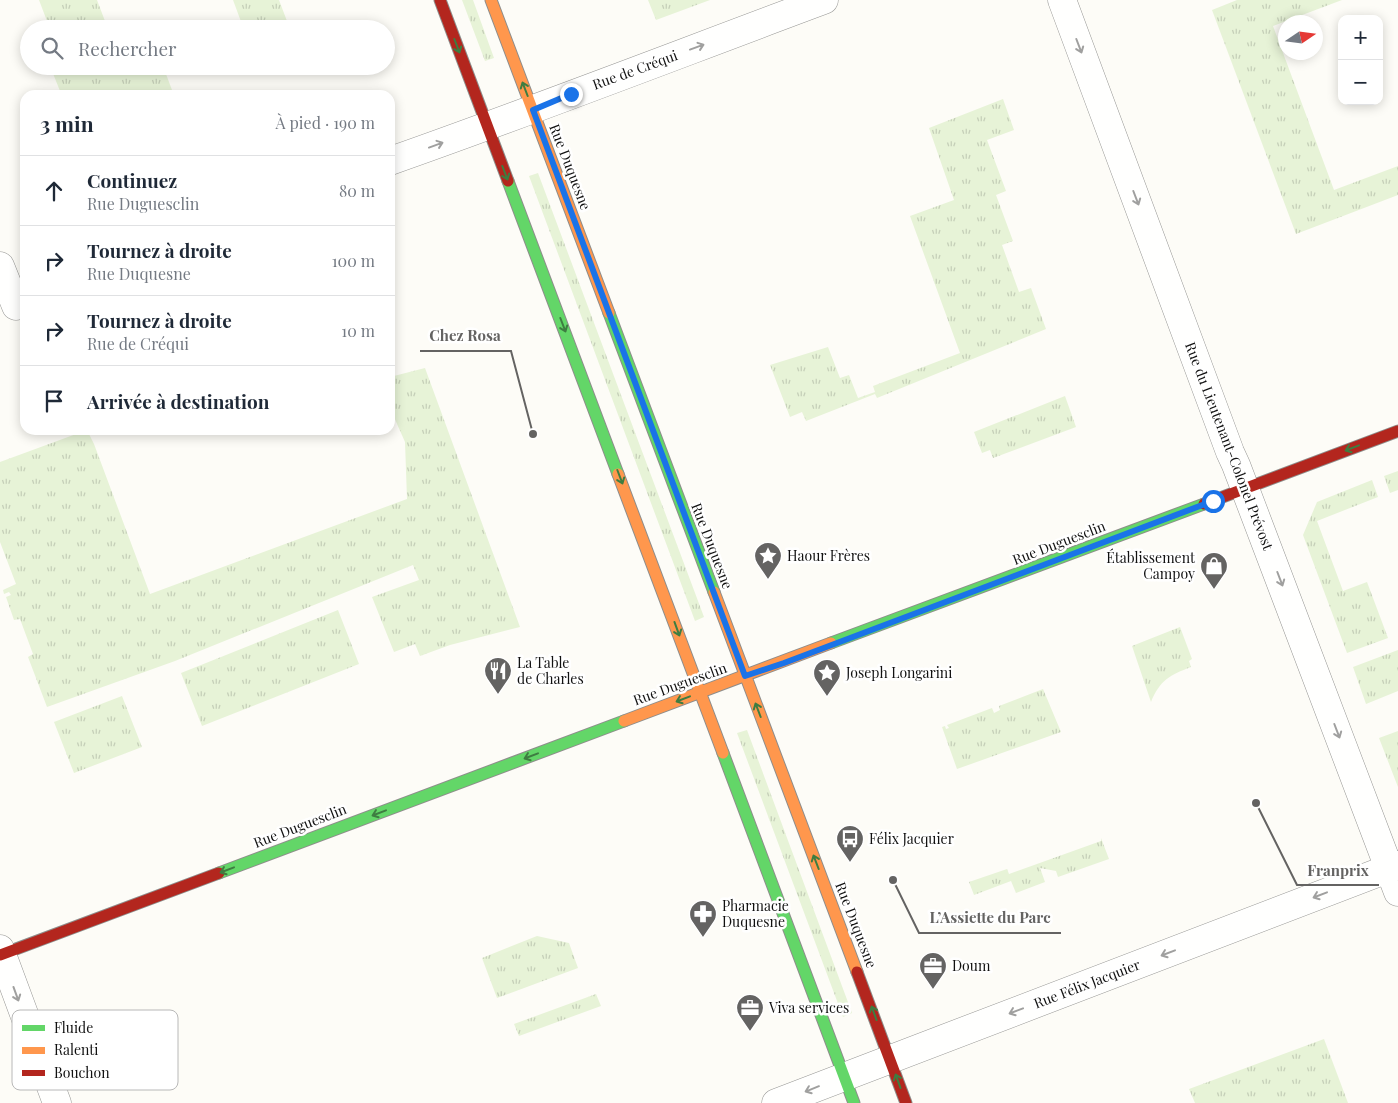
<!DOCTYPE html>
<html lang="fr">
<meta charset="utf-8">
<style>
:root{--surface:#fff;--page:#f6f6f7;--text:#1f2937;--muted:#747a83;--line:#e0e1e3}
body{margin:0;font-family:"Playfair Display",serif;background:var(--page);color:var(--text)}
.controls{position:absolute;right:15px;top:15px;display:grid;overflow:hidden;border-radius:10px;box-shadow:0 2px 12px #0003}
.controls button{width:45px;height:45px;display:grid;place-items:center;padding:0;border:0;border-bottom:1px solid var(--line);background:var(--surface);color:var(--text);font:25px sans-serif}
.compass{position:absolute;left:1278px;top:15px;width:45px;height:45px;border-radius:50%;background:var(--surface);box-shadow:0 2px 12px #0003;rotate:77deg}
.stop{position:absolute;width:15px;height:15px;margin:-11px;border:4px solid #1a73e8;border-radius:50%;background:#fff}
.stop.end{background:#1a73e8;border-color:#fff;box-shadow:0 1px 5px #0008}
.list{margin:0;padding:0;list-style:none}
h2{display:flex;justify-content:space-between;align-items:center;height:65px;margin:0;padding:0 20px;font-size:21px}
h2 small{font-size:16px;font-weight:400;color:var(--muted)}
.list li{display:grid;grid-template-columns:32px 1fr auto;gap:15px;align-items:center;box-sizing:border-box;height:70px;padding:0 20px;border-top:1px solid var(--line)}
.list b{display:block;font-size:19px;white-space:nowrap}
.list p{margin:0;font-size:16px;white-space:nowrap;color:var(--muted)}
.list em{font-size:16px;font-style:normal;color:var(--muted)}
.icon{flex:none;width:28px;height:28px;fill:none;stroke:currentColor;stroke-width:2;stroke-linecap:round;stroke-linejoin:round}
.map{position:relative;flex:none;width:1398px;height:1103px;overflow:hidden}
.search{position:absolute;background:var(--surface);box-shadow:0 2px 12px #0003;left:20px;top:20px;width:375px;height:55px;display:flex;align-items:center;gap:12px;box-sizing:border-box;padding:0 18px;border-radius:28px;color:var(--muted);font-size:19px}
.panel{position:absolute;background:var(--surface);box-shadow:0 2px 12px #0003;left:20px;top:90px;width:375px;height:345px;border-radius:15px}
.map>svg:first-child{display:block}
.grass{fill:url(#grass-tufts)}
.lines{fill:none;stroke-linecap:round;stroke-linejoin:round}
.street-casing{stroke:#979795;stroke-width:29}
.fast-casing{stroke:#8e8d8b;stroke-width:13}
.slow-casing{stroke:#8e8d8b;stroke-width:13}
.jam-casing{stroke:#8e8d8b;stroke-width:13}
.street{stroke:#fffffe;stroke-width:28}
.fast{stroke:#63d668;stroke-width:11}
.slow{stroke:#ff974d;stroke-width:11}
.jam{stroke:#b3261e;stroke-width:11}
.oneway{stroke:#3e7d41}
.oneway2{stroke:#a0a09f}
.route{stroke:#1a73e8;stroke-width:6}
.labels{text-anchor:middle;stroke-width:5;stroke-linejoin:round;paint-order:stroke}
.street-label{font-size:14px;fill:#111;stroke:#fff}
.poi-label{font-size:14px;fill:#111;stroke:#fff;text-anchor:start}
.key{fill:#fff;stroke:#b8b8b8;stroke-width:1}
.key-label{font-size:14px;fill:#111}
.leader{fill:none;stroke:#646362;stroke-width:2}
.callout-dot{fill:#646362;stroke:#fff;stroke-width:2}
.callout-label{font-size:15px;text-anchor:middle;font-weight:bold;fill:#646362;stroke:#fff;stroke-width:5;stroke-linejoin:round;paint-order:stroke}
</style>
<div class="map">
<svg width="1398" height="1103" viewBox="0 0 1398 1103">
<defs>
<pattern id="grass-tufts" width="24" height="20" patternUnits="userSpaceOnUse" patternTransform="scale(1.25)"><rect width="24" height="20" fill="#e7f3d7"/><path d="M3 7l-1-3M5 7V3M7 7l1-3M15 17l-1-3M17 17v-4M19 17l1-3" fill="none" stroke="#c5cfb8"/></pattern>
</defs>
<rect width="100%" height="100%" fill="#fdfcf7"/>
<!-- grass -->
<path class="grass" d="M39,0H97L108,29H50Z
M233,0H279L290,29H239L243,27Z
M462,0H473L494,58L485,61Z
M648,0H710L656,20Z
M1237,0H1342L1273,26L1334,190L1398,166V195L1296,234L1212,10Z
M50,66H122L124,71L139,66H163L172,90L163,94L161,90L156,92V95H56L55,93L60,91Z
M1003,99L1014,130L987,140L1006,191L996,195L1013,241L1002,245L1019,292L1031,288L1046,329L877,398L875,394L806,421L802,412L790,417L770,365L828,347L840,378L849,375L858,398L875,392L873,386L960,353L910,216L954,200L929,128Z
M538,173L704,617L695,621L529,176Z
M425,368L520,627L450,645L420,656L415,644L394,652L372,597L419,580L413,565L175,661L47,707L28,657L33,654L20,619L14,620L6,597L11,595L9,592L4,594L3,590L16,584L0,542V462L87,430L94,444L150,594L407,499L405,442L390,408V377Z
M1065,396L1076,427L993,458L990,450L982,453L974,432Z
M1398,471V490L1390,493L1384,476Z
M1372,480L1378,497L1317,521L1343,591L1367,582L1388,638L1347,653L1303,535L1317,502Z
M338,610L359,664L202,726L181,673Z
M1180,627L1192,659L1189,661L1191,667C1170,675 1160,680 1151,702L1132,646Z
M1398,650V691L1366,704L1353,667Z
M1043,689L1061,732L957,769L942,727L945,726L946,729L949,728L947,725L992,708L994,713L1000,710L999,706Z
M122,696L142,747L74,773L54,722Z
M747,730L852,1013L843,1017L737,733Z
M1398,731V787L1379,738Z
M1101,838L1109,859L1058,877L1056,871L1040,868L1045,882L1016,893L1011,881L974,895L969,882L1007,869L1009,874L1101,841Z
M537,936L569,943L578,968L497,998L482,958Z
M596,994L601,1006L519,1036L514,1024Z
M1324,1039L1348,1103H1195L1189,1089Z"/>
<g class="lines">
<defs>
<path id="street" d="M1062,0L1230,452L1236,465L1398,892
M390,161C535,110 679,54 824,0
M0,266L16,306
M0,949L57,1103
M776,1103L1398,865"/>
<path id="fast" d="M508,181L618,474
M609,313L714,592
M831,643L1204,504
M723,753L854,1103
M219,873L624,721"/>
<path id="slow" d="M491,0L609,313
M618,474L723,753
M714,592L857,972
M624,721L831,643"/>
<path id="jam" d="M440,0L508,181
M1204,504L1398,431
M0,955L219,873
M857,972L906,1103"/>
</defs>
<!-- street casing -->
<use href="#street" class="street-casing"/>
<!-- fast casing -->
<use href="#fast" class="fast-casing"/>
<!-- slow casing -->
<use href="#slow" class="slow-casing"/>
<!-- jam casing -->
<use href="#jam" class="jam-casing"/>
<!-- street -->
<use href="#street" class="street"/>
<!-- fast -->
<use href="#fast" class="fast"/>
<!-- slow -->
<use href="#slow" class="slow"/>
<!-- jam -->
<use href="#jam" class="jam"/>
</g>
<!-- one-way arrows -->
<defs><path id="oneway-shaft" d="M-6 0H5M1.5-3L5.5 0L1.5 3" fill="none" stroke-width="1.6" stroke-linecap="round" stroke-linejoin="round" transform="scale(1.25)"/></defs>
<g class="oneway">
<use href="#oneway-shaft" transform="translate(457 46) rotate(69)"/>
<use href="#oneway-shaft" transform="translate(525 89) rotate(-111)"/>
<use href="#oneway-shaft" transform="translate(505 173) rotate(69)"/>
<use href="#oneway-shaft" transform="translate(563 325) rotate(69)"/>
<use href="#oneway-shaft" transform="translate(1352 448) rotate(159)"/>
<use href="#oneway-shaft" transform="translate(620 477) rotate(69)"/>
<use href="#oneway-shaft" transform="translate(677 629) rotate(70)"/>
<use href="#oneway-shaft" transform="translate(683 699) rotate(159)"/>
<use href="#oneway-shaft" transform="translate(758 710) rotate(-111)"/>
<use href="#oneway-shaft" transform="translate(531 756) rotate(159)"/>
<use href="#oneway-shaft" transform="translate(379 813) rotate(159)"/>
<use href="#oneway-shaft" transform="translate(816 862) rotate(-111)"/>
<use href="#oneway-shaft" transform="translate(227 870) rotate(159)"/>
<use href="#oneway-shaft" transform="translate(874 1013) rotate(-110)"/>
<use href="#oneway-shaft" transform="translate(898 1081) rotate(-110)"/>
</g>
<g class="oneway2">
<use href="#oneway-shaft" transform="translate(1079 46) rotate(69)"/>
<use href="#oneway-shaft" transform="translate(697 47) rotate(-20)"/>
<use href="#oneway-shaft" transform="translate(436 145) rotate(-20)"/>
<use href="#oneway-shaft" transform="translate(1136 198) rotate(69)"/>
<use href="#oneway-shaft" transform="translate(1280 579) rotate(69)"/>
<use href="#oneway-shaft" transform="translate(1337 731) rotate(69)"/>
<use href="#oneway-shaft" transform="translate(1320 895) rotate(159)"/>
<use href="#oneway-shaft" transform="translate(1168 953) rotate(159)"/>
<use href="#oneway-shaft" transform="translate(16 994) rotate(70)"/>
<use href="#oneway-shaft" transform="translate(1016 1011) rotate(159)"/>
<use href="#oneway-shaft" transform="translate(812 1089) rotate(158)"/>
</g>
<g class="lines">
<!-- route -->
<path class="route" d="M571,94L533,110L745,676L784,663L1213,501"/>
</g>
<!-- icons -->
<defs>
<symbol id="sight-pin" viewBox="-11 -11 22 30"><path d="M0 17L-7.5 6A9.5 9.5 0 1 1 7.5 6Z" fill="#646362" stroke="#fff"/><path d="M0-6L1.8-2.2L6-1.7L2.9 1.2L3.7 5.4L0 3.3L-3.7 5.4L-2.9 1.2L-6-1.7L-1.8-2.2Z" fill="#fff"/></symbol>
<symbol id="shop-pin" viewBox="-11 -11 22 30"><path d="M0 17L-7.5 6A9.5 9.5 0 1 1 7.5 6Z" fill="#646362" stroke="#fff"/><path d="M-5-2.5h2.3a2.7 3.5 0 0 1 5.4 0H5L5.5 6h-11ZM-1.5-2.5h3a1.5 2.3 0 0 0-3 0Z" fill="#fff"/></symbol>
<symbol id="restaurant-pin" viewBox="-11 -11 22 30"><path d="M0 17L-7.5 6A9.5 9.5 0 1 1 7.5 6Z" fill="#646362" stroke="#fff"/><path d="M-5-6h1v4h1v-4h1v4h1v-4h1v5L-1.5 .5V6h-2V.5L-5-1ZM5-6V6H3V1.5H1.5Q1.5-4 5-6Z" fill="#fff"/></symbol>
<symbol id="bus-pin" viewBox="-11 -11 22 30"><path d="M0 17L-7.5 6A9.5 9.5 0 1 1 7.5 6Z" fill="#646362" stroke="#fff"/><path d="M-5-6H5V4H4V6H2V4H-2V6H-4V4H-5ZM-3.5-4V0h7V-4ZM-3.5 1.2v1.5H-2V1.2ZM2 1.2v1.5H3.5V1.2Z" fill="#fff"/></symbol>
<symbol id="pharmacy-pin" viewBox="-11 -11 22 30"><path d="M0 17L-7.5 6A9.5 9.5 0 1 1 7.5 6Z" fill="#646362" stroke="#fff"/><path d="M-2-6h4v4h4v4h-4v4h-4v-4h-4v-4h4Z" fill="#fff"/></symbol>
<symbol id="office-pin" viewBox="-11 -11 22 30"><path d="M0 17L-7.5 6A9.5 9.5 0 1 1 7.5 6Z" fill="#646362" stroke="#fff"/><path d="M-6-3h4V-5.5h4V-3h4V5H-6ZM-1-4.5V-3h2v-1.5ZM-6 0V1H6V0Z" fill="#fff"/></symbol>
</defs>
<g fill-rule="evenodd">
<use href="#sight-pin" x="752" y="540" width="32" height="43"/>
<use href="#shop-pin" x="1198" y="550" width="32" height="43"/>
<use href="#restaurant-pin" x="482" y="655" width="32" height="43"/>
<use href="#sight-pin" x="811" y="657" width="32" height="43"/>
<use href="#bus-pin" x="834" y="823" width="32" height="43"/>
<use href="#pharmacy-pin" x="687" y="898" width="32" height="43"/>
<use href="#office-pin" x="917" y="950" width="32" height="43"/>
<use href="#office-pin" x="734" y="992" width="32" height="43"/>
</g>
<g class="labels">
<!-- street labels -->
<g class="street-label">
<text transform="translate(635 70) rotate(-20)" y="5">Rue de Créqui</text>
<text transform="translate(570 167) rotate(69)" y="5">Rue Duquesne</text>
<text transform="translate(1229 446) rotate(69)" y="5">Rue du Lieutenant-Colonel Prévost</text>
<text transform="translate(1059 543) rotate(-21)" y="5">Rue Duguesclin</text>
<text transform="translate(712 546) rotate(69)" y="5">Rue Duquesne</text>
<text transform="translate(680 684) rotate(-20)" y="5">Rue Duguesclin</text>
<text transform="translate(300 826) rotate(-21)" y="5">Rue Duguesclin</text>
<text transform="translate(856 925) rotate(69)" y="5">Rue Duquesne</text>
<text transform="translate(1087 984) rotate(-21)" y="5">Rue Félix Jacquier</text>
</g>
<!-- poi labels -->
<g class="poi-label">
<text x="787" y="561">Haour Frères</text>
<text x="1195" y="563" text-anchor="end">Établissement<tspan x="1195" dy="16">Campoy</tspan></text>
<text x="517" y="668">La Table<tspan x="517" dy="16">de Charles</tspan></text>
<text x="846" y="678">Joseph Longarini</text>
<text x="869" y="844">Félix Jacquier</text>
<text x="722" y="911">Pharmacie<tspan x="722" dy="16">Duquesne</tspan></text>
<text x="952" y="971">Doum</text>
<text x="769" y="1013">Viva services</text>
</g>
</g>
<!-- legend -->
<rect x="12" y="1010" width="166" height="80" rx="8" class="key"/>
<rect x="22" y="1025" width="23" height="6" fill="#63d668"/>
<rect x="22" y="1047" width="23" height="7" fill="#ff974d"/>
<rect x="22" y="1070" width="23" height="6" fill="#b3261e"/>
<g class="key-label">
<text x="54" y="1033">Fluide</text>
<text x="54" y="1055">Ralenti</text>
<text x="54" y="1078">Bouchon</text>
</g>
<!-- callouts -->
<path class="leader" d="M533 434L511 351H420M1256 803L1297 885H1379M893 880L919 933H1061"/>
<g class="callout-dot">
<circle cx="533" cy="434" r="5"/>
<circle cx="1256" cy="803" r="5"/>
<circle cx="893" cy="880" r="5"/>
</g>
<g class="callout-label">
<text x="465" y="341">Chez Rosa</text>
<text x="1338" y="876">Franprix</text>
<text x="990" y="923">L’Assiette du Parc</text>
</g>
</svg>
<div class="controls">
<button>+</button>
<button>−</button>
</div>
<svg class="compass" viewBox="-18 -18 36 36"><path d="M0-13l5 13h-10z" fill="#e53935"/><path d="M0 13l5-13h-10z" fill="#747a83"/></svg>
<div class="stop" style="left:1213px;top:501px"></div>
<div class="stop end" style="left:571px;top:94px"></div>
<div class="search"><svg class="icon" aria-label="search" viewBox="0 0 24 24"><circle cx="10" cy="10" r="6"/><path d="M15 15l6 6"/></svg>Rechercher</div>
<section class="panel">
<h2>3 min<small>À pied · 190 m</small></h2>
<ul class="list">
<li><svg class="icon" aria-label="ahead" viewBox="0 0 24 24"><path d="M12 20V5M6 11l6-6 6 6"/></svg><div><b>Continuez</b><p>Rue Duguesclin</p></div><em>80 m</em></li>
<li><svg class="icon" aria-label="right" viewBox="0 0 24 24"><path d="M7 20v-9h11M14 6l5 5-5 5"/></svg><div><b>Tournez à droite</b><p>Rue Duquesne</p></div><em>100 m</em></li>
<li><svg class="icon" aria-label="right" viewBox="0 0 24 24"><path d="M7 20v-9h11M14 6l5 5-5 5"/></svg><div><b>Tournez à droite</b><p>Rue de Créqui</p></div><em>10 m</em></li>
<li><svg class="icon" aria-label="arrive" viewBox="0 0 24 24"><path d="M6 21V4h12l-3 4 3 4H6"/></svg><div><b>Arrivée à destination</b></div></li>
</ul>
</section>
</div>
